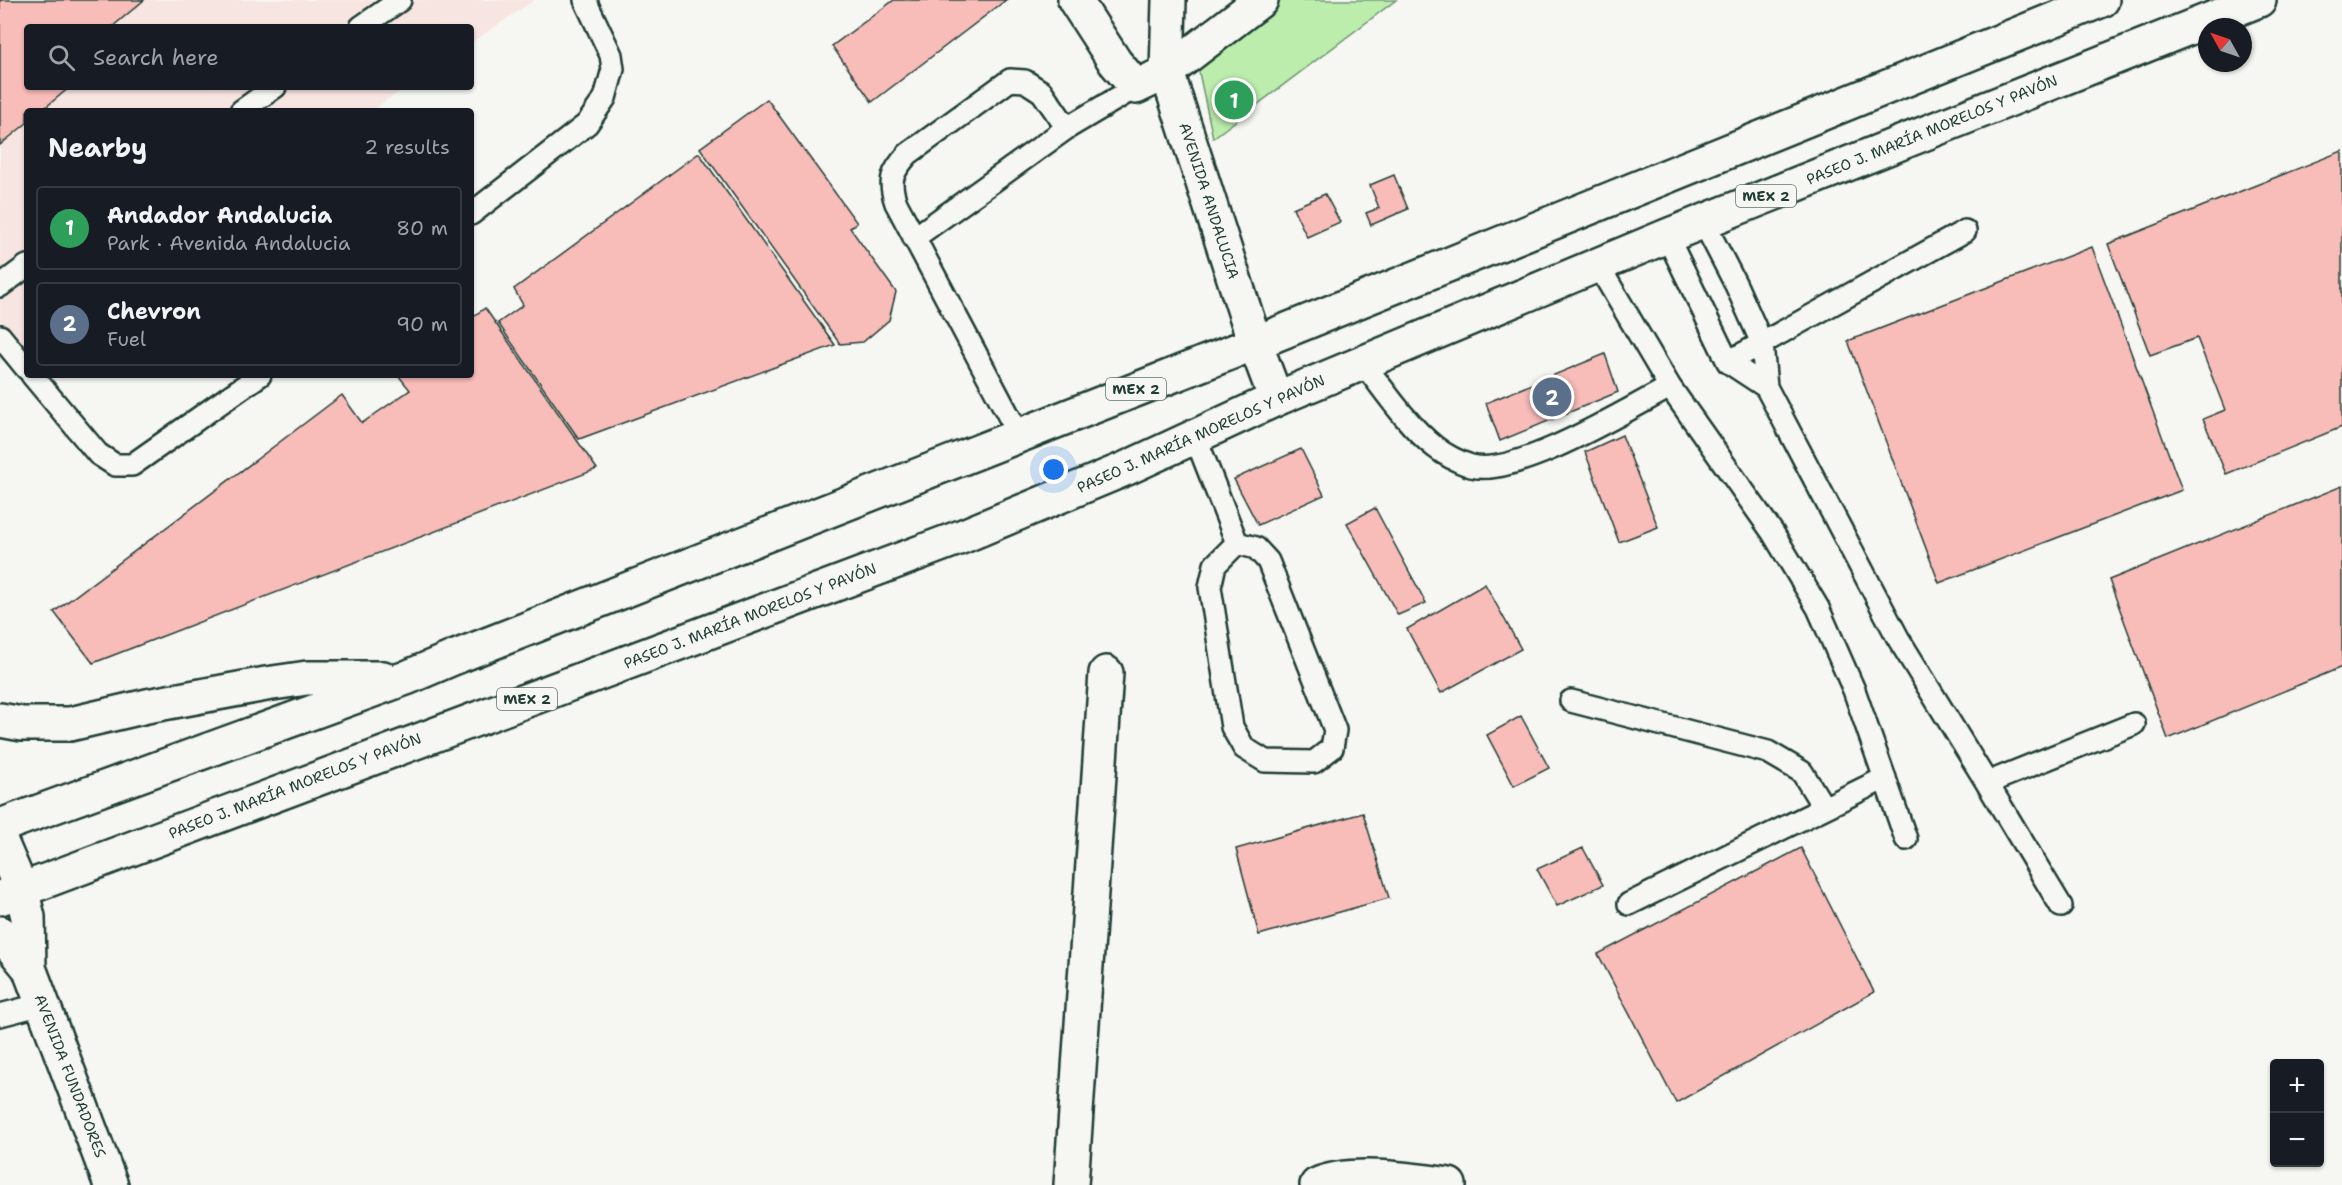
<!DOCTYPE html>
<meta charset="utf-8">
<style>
:root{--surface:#171b24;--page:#242831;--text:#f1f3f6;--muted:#9ea1a6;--line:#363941;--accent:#92a19f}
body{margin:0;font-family:"Shantell Sans",sans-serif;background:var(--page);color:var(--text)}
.controls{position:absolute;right:18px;bottom:18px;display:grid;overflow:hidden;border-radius:6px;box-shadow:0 2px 4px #0004}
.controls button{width:54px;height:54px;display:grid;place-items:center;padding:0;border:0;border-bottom:2px solid var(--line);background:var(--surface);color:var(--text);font:30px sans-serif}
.compass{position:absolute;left:2198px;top:18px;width:54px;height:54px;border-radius:50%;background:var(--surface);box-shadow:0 2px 4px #0004;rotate:310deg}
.you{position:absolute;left:1054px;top:470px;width:21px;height:21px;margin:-15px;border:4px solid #fff;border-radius:50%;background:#1a73e8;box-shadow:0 0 0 9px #1a73e833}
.badge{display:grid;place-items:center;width:39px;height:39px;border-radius:50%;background:var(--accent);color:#fff;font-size:20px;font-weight:700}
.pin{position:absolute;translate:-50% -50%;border:3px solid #fff;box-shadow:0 2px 6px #0006}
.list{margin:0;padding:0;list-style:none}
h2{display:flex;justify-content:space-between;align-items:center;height:78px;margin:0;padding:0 24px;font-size:26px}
h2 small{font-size:20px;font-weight:400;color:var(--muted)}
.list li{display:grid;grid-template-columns:39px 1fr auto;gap:18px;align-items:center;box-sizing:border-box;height:84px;margin:0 12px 12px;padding:0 12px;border:2px solid var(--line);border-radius:6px}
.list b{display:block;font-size:22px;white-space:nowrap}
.list p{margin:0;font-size:20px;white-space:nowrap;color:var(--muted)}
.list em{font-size:20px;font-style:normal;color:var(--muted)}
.icon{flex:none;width:33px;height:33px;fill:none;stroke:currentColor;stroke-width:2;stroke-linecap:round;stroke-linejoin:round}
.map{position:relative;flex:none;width:2342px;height:1185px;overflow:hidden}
.search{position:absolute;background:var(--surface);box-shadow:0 2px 4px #0004;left:24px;top:24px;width:450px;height:66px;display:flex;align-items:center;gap:15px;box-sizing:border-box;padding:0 21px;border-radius:6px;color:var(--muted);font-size:22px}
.panel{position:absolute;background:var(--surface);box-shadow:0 2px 4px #0004;left:24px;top:108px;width:450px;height:270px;border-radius:6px}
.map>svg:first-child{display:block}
.built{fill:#f7e5e1}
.green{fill:#bcedad;stroke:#6e9570;stroke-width:1.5}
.building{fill:#f8bcb9;stroke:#1f3d34;stroke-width:1.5}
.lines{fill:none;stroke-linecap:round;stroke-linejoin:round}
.service-casing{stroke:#1f3d34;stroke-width:26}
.minor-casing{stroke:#1f3d34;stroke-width:38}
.tertiary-casing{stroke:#1f3d34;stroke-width:38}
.trunk-casing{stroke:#1f3d34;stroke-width:38}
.service{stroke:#f6f6f2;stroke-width:21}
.minor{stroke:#f6f6f2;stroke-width:33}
.tertiary{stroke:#f6f6f2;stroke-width:33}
.trunk{stroke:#f6f6f2;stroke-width:33}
.labels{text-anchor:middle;stroke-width:4.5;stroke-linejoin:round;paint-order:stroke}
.shield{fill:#f6f6f2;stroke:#60746d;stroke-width:1.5}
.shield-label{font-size:14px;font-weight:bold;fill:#1f3d34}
.street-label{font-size:15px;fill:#1f3d34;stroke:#f6f6f2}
</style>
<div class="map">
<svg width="2342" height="1185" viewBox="0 0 2342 1185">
<rect width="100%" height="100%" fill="#f6f6f2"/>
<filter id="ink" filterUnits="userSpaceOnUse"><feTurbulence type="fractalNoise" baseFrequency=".0167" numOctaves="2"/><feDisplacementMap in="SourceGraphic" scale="12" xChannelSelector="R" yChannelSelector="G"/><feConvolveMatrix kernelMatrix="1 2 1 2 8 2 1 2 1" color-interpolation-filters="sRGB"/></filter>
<g filter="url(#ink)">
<!-- built -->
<path class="built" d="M0,0H534L471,43V27H27V87H406L371,111H27V344L0,363Z"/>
<!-- green -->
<path class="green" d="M1279,0H1396L1213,138L1197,63Z"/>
<!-- building -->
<path class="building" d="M0,0H144L112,27H27V87H70L41,111H27V123L0,145Z
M894,0H1006L872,102L832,46Z
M767,99L857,223L850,228L896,292L889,320L863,342L840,344L700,148Z
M2342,151V427L2226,474L2203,419L2225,410L2197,338L2150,355L2108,244Z
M699,153L835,345L579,439L498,323L523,305L514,289Z
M1394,175L1408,209L1371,225L1366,213L1379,208L1370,185Z
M1325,194L1340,222L1307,237L1293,208Z
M2092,247L2182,490L1939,583L1848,341Z
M485,308L597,469L93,663L54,612L342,395L362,423L410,390L398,375H471V318Z
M1605,354L1618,392L1500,441L1486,403Z
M1622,435L1658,527L1619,542L1585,452Z
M1301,449L1324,495L1258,525L1234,479Z
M2342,486V667L2168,739L2109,580Z
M1375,508L1426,603L1398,615L1347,523Z
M1485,584L1521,649L1441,693L1407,629Z
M1521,716L1549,768L1514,786L1487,735Z
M1363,813L1389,898L1259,935L1236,849Z
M1583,848L1603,885L1557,906L1537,869Z
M1801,848L1874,992L1676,1103L1598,954Z"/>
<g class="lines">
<defs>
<path id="service" d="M361,27L400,0
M241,111L275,87
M471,214L587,124L605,98L613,69L611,55L585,0
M1703,221L1736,285L1762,343L1766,387L1898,638L1987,783L2134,724
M1667,236L1728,362L1766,387
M914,238L1067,128
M1598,265L1670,387L1773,533L1818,608L1854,690L1906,839
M0,286L27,266
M0,336L27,369
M1728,362L1965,231
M1363,363C1384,390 1408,426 1435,447C1445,455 1459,462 1471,466C1516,478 1628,409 1670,387
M32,375L98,454L115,465H132L260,375
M1019,435L896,203C888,180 892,172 908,154L1010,80L1025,81L1042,92L1067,128L1136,87
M1195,436L1237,543L1256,548L1268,561L1335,730L1332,748L1314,762L1265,761L1244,748L1232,727L1210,587L1215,565L1237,543
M1571,701L1768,752L1802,772L1824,808
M1987,783L2061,906
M1629,904L1885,778
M0,1015L43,1004"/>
<path id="minor" d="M1075,0L1115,62L1136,87L1167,72L1261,0
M1169,0L1167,72L1255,343L1276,399
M1071,1185L1106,673
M1317,1185C1350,1170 1413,1180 1449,1185"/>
<path id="tertiary" d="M0,840L21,889L28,917L29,968
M0,933L29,968L111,1185"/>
<path id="trunk" d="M0,720L22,724H70L147,706L266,684L307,678H383
M0,826L406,678L453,658L1255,343L2102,0
M0,898L961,537L1127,468L1276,399L1667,236L2259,0"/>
</defs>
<!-- service casing -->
<use href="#service" class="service-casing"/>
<!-- minor casing -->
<use href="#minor" class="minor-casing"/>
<!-- tertiary casing -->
<use href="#tertiary" class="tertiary-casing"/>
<!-- trunk casing -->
<use href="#trunk" class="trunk-casing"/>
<!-- service -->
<use href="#service" class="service"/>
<!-- minor -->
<use href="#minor" class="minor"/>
<!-- tertiary -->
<use href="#tertiary" class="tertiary"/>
<!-- trunk -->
<use href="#trunk" class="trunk"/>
</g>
</g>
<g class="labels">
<!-- shield labels -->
<g class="shield">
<rect x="1736" y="185" width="60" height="22" rx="4.5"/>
<rect x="1106" y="378" width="60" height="22" rx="4.5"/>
<rect x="497" y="688" width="60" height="22" rx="4.5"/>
</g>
<g class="shield-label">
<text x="1766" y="201">MEX 2</text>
<text x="1136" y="394">MEX 2</text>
<text x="527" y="704">MEX 2</text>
</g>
<!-- street labels -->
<g class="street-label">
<text transform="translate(1932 130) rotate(-22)" y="5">PASEO J. MARÍA MORELOS Y PAVÓN</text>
<text transform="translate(1209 201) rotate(72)" y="5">AVENIDA ANDALUCIA</text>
<text transform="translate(1201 434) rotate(-24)" y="5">PASEO J. MARÍA MORELOS Y PAVÓN</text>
<text transform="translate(750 616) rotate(-21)" y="5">PASEO J. MARÍA MORELOS Y PAVÓN</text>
<text transform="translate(295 786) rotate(-21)" y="5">PASEO J. MARÍA MORELOS Y PAVÓN</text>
<text transform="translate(70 1076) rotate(69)" y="5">AVENIDA FUNDADORES</text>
</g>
</g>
</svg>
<div class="controls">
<button>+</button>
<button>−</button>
</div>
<svg class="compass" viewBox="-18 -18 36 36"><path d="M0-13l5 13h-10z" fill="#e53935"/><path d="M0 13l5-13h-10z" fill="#9ea1a6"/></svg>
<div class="you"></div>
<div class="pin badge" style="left:1234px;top:100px;background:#2e9e5b">1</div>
<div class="pin badge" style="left:1552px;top:397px;background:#5c6f8a">2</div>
<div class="search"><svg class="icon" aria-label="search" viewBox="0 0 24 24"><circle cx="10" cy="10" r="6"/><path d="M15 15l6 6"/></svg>Search here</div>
<section class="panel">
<h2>Nearby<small>2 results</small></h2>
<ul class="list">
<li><span class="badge" style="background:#2e9e5b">1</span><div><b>Andador Andalucia</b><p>Park · Avenida Andalucia</p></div><em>80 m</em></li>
<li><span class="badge" style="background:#5c6f8a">2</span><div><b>Chevron</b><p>Fuel</p></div><em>90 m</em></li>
</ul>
</section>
</div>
